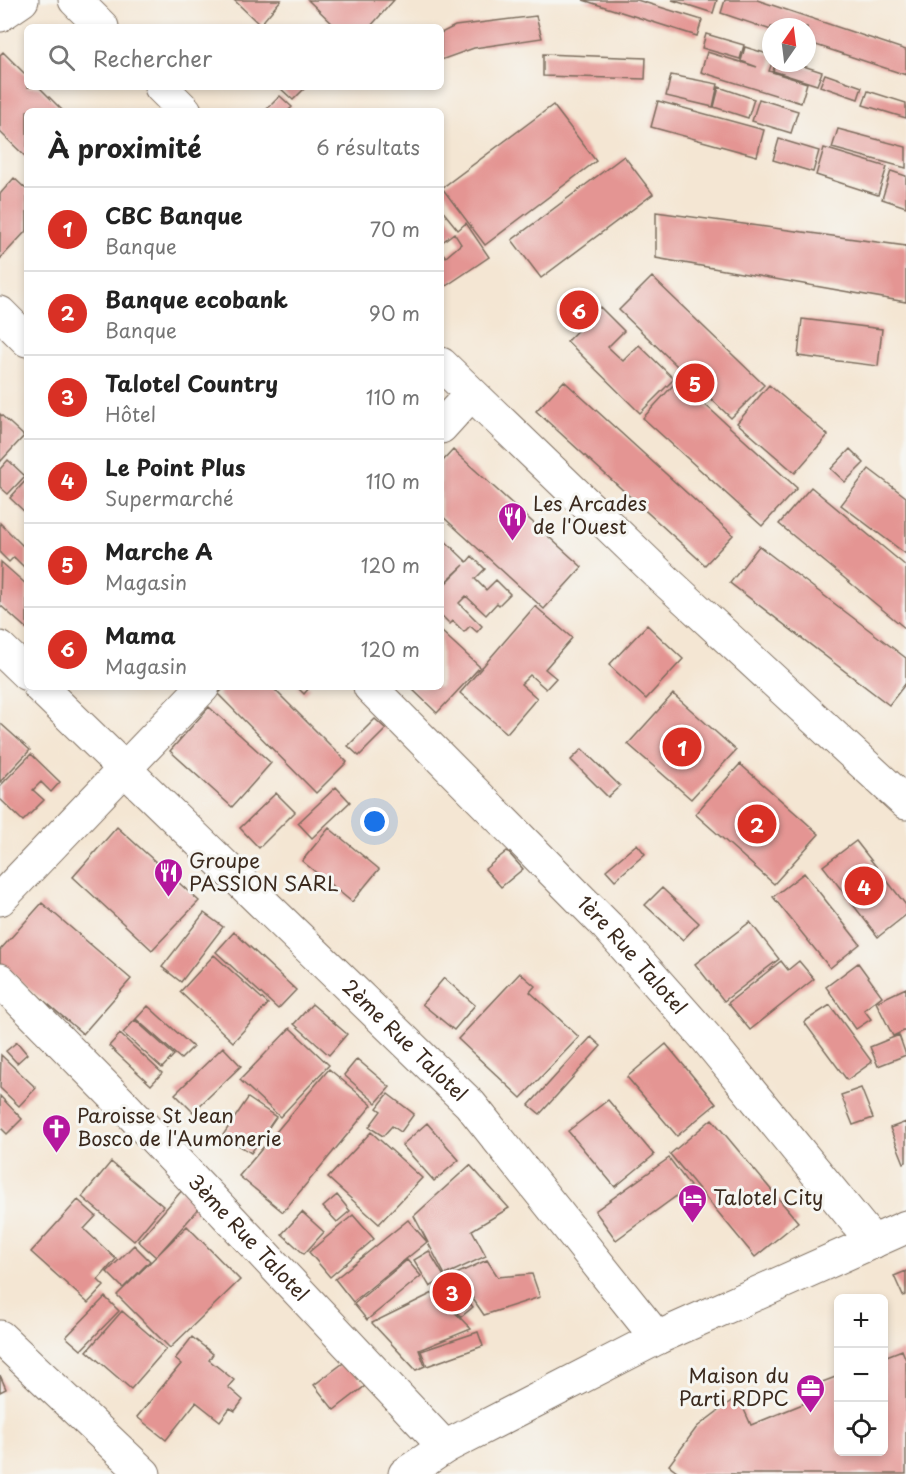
<!DOCTYPE html>
<html lang="fr">
<meta charset="utf-8">
<style>
:root{--surface:#fff;--page:#f2f2f2;--text:#222;--muted:#767676;--line:#e0e0e0;--accent:#d93025}
body{margin:0;font-family:"Playpen Sans",sans-serif;background:var(--page);color:var(--text)}
.controls{position:absolute;right:18px;bottom:18px;display:grid;overflow:hidden;border-radius:9px;box-shadow:0 3px 9px #0003}
.controls button{width:54px;height:54px;display:grid;place-items:center;padding:0;border:0;border-bottom:2px solid var(--line);background:var(--surface);color:var(--text);font:30px sans-serif}
.compass{position:absolute;left:762px;top:18px;width:54px;height:54px;border-radius:50%;background:var(--surface);box-shadow:0 3px 9px #0003;rotate:14deg}
.you{position:absolute;left:375px;top:822px;width:21px;height:21px;margin:-15px;border:4px solid #fff;border-radius:50%;background:#1a73e8;box-shadow:0 0 0 9px #1a73e833}
.badge{display:grid;place-items:center;width:39px;height:39px;border-radius:50%;background:var(--accent);color:#fff;font-size:20px;font-weight:700}
.pin{position:absolute;translate:-50% -50%;border:3px solid #fff;box-shadow:0 2px 6px #0006}
.list{margin:0;padding:0;list-style:none}
h2{display:flex;justify-content:space-between;align-items:center;height:78px;margin:0;padding:0 24px;font-size:26px}
h2 small{font-size:20px;font-weight:400;color:var(--muted)}
.list li{display:grid;grid-template-columns:39px 1fr auto;gap:18px;align-items:center;box-sizing:border-box;height:84px;padding:0 24px;border-top:2px solid var(--line)}
.list b{display:block;font-size:22px;white-space:nowrap}
.list p{margin:0;font-size:20px;white-space:nowrap;color:var(--muted)}
.list em{font-size:20px;font-style:normal;color:var(--muted)}
.icon{flex:none;width:33px;height:33px;fill:none;stroke:currentColor;stroke-width:2;stroke-linecap:round;stroke-linejoin:round}
.map{position:relative;flex:none;width:906px;height:1474px;overflow:hidden}
.search{position:absolute;background:var(--surface);box-shadow:0 3px 9px #0003;left:24px;top:24px;width:420px;height:66px;display:flex;align-items:center;gap:15px;box-sizing:border-box;padding:0 21px;border-radius:9px;color:var(--muted);font-size:22px}
.panel{position:absolute;background:var(--surface);box-shadow:0 3px 9px #0003;left:24px;top:108px;width:420px;height:582px;border-radius:9px}
.map>svg:first-child{display:block}
.building{fill:#e49593}
.lines{fill:none;stroke-linecap:round;stroke-linejoin:round}
.minor-casing{stroke:#7c6c5d;stroke-width:35}
.highway-casing{stroke:#7c6c5d;stroke-width:35}
.minor{stroke:#fff;stroke-width:33}
.highway{stroke:#fff;stroke-width:33}
.labels{text-anchor:middle;stroke-width:6;stroke-linejoin:round;paint-order:stroke}
.poi-label{font-size:20px;fill:#3b2a1e;stroke:#f6f6f2;text-anchor:start}
.street-label{font-size:20px;fill:#3b2a1e;stroke:#f6f6f2}
</style>
<div class="map">
<svg width="906" height="1474" viewBox="0 0 906 1474">
<rect width="100%" height="100%" fill="#f6f6f2"/>
<filter id="ink" filterUnits="userSpaceOnUse"><feTurbulence type="fractalNoise" baseFrequency=".0167" numOctaves="2"/><feDisplacementMap in="SourceGraphic" scale="12" xChannelSelector="R" yChannelSelector="G"/><feConvolveMatrix kernelMatrix="1 2 1 2 8 2 1 2 1" color-interpolation-filters="sRGB"/></filter>
<filter id="wash" filterUnits="userSpaceOnUse"><feTurbulence type="fractalNoise" baseFrequency=".008" numOctaves="4" result="noise"/><feDisplacementMap in="SourceGraphic" scale="24" xChannelSelector="R" yChannelSelector="G"/><feGaussianBlur stdDeviation="1.35" result="paint"/><feColorMatrix in="noise" values="0 0 0 0 0 0 0 0 0 0 0 0 0 0 0 0 0 1.4 0 .05"/><feComposite in="paint" operator="in"/></filter>
<g filter="url(#wash)">
<rect width="100%" height="100%" fill="#f4e6d3"/>
<g id="blocks">
<!-- building -->
<path class="building" d="M234,0H281L260,25Z
M308,0H394L370,27H336Z
M583,0H637L702,20L697,36Z
M672,0H717L713,13Z
M725,0H757L906,50V75L807,42V27H771V30L721,13Z
M536,16L542,38L474,48L441,60V33L455,26Z
M706,34L744,45L740,59L702,48Z
M745,47L771,55L772,63L769,71L807,83L801,103L701,72L707,52L757,67L741,61Z
M3,52L27,76V87H39L63,111H27V158L0,132V55Z
M543,54L646,58L645,79L543,76Z
M775,63H794L822,72L817,85L773,71Z
M825,74L862,87L858,99L820,86Z
M671,75L718,84L713,107L666,96Z
M279,87H306L293,100Z
M719,87L754,99L748,118L714,107Z
M868,91L906,103V118L863,105Z
M280,96L292,107L288,111H265Z
M759,99L798,111L791,133L752,121Z
M658,101L764,130L757,156L651,127Z
M553,105L596,161L485,245L442,188Z
M838,129L906,147V168L832,148Z
M779,139L819,151L813,172L773,160Z
M824,148L887,167L878,195L816,175Z
M624,156L653,194L541,278L512,240Z
M891,171L906,176V207L882,199Z
M14,178L27,190V230L0,259V194Z
M441,209L458,230L466,223L489,257L446,286L441,279V251L446,257L461,244L454,233L441,243Z
M656,212L906,246V302L656,258Z
M652,277L764,385L731,418L619,310Z
M600,307L624,331L608,347L623,361L639,345L674,379L640,413L567,341Z
M802,319L882,329L878,366L798,356Z
M678,380L797,488L762,526L643,418Z
M564,381L733,535L705,565L536,411Z
M769,385L828,435L795,473L737,423Z
M0,414L24,436L0,462Z
M850,449L864,463L845,482L831,469Z
M453,450L582,567L544,609L441,515V463Z
M8,460L25,476L8,494L0,487V469Z
M869,469L906,497V554L841,505Z
M27,479V514L10,498Z
M811,487L906,566V629L779,524Z
M0,523L27,550V566L25,568L14,557L9,562L0,553Z
M442,538L467,562L472,556L485,569L475,579L486,590L496,580L510,594L499,605L497,603L486,615L466,596L459,603L482,626L477,632L470,626L464,632L453,621L450,624L441,615V588L464,565L441,586Z
M759,546L906,658V683L889,705L730,583Z
M1,562L27,585V629L0,605Z
M535,606L572,638L545,669L556,678L546,689L530,675L521,684L537,698L507,733L460,693Z
M647,625L683,659L646,699L609,665Z
M441,631L480,667L437,713L410,687H441Z
M225,687H272L347,762L316,793L218,694Z
M297,687H310L304,694Z
M673,694L736,750L691,799L628,744Z
M209,707L271,763L232,807L170,751Z
M375,719L386,729L359,756L348,746Z
M0,723L30,750L0,782Z
M582,749L620,786L608,797L571,760Z
M31,754L60,782L51,792L41,782L33,790L44,800L23,821L0,799V786Z
M740,764L819,834L774,884L695,814Z
M336,787L350,802L312,838L298,823Z
M276,793L295,812L259,848L240,828Z
M117,827L199,901L152,950L73,877Z
M329,828L379,869L352,902L302,861Z
M856,841L906,905V915L878,937L823,866Z
M637,844L645,854L615,880L606,870Z
M507,851L523,869L501,887L485,869Z
M804,873L860,944L830,968L773,897Z
M662,888L699,923L683,940L645,905Z
M42,903L131,979L83,1034L0,963V950Z
M204,913L223,927L181,982L162,967Z
M750,922L779,959L724,1001L695,964Z
M234,932L296,990L278,1009L216,952Z
M214,955L268,1004L233,1042L180,992Z
M781,961L788,970L799,961L814,979L750,1030L728,1003Z
M858,963L882,996L864,1010L871,1019L856,1029L826,987Z
M520,973L535,986L530,992L579,1037L521,1098L458,1039Z
M444,978L475,1005L454,1030L422,1004Z
M906,988V1030L893,1036L876,1002Z
M312,1004L347,1034L329,1055L294,1024Z
M830,1005L872,1062L847,1080L804,1022Z
M148,1006L193,1047L181,1059L136,1019Z
M135,1020L174,1055L162,1068L123,1033Z
M290,1028L329,1065L280,1117L240,1080Z
M120,1034L162,1073L151,1085L109,1046Z
M899,1035L906,1055L878,1066L870,1047Z
M591,1037L601,1046L540,1114L529,1105Z
M17,1042L27,1054L17,1063L6,1051Z
M666,1044L716,1104L677,1136L627,1077Z
M223,1047L241,1066L193,1112L175,1094Z
M1,1055L36,1088L19,1106L0,1088Z
M357,1059L390,1087L376,1103L344,1075Z
M329,1069L372,1105L283,1212L239,1176Z
M861,1088L873,1118L853,1125L841,1095Z
M388,1094L414,1114L401,1132L392,1126L383,1136L369,1127L381,1111L377,1108Z
M0,1096L22,1119L7,1134L0,1127Z
M248,1098L276,1117L251,1153L223,1135Z
M608,1100L654,1155L615,1187L568,1131Z
M712,1119L798,1222L755,1257L670,1154Z
M906,1122V1162L904,1163L890,1128Z
M427,1123L459,1160L434,1181L402,1145Z
M371,1132L422,1178L379,1224L328,1178Z
M669,1158L690,1186L616,1240L595,1211Z
M111,1162L163,1206L134,1241L82,1197Z
M470,1165L509,1208L472,1230L486,1256L445,1275L414,1216Z
M184,1188L203,1204L156,1257L138,1241Z
M337,1195L350,1211L337,1222L323,1207Z
M78,1200L96,1216L84,1229L116,1259L98,1280L104,1286L88,1303L31,1252Z
M302,1212L324,1232L304,1254L282,1234Z
M353,1215L374,1239L330,1277L309,1252Z
M408,1220L427,1242L353,1302L335,1279Z
M187,1226L240,1280L170,1348L117,1295Z
M134,1245L150,1261L123,1288L107,1272Z
M429,1251L445,1278L430,1287L414,1260Z
M407,1260L421,1276L367,1320L354,1304Z
M487,1260L498,1277L532,1274L540,1297L484,1315L456,1274Z
M906,1271V1295L903,1296L894,1276Z
M450,1280L473,1307L461,1317L438,1290Z
M435,1292L471,1329L419,1350L425,1366L416,1370L372,1323Z
M105,1297L119,1311L81,1350L66,1337Z
M122,1311L166,1349L131,1389L87,1351Z
M478,1332L483,1346L427,1366L421,1351Z
M192,1337L213,1354L209,1360L234,1380L228,1387L243,1400L235,1411L230,1408L220,1421L196,1402L166,1440L137,1417L181,1364L175,1359Z
M902,1350L906,1360V1474H681L669,1465L697,1427L738,1396L751,1425L810,1401L804,1389L838,1376V1452H884V1357Z
M346,1361L365,1386L334,1410L314,1385Z
M0,1375L6,1389L0,1392Z"/>
</g>
</g>
<g filter="url(#ink)">
<use href="#blocks" fill-opacity="0" stroke="#7c6c5d" stroke-width="1.5"/>
<g class="lines">
<defs>
<g id="minor">
<path d="M0,15L22,0"/>
<path d="M0,313L27,340"/>
<path d="M441,427L471,394"/>
<path d="M0,648L27,674"/>
<path id="s1" d="M40,687L470,1104L657,1338"/>
<path id="s2" d="M370,687L607,926L707,1039L873,1242"/>
<path d="M0,899L203,687"/>
<path id="s3" d="M0,980L125,1107L445,1447"/>
<path d="M0,1337L144,1474"/>
<path d="M405,1474L445,1447L657,1338L906,1227"/>
</g>
<path id="highway" d="M75,0L102,27
M161,87L185,111
M441,364L665,580L906,803"/>
</defs>
<!-- minor casing -->
<use href="#minor" class="minor-casing"/>
<!-- highway casing -->
<use href="#highway" class="highway-casing"/>
<!-- minor -->
<use href="#minor" class="minor"/>
<!-- highway -->
<use href="#highway" class="highway"/>
</g>
</g>
<!-- icons -->
<defs>
<symbol id="restaurant-pin" viewBox="-11 -11 22 30"><path d="M0 17L-7.5 6A9.5 9.5 0 1 1 7.5 6Z" fill="#b5179e" stroke="#f6f6f2"/><path d="M-5-6h1v4h1v-4h1v4h1v-4h1v5L-1.5 .5V6h-2V.5L-5-1ZM5-6V6H3V1.5H1.5Q1.5-4 5-6Z" fill="#fff"/></symbol>
<symbol id="church-pin" viewBox="-11 -11 22 30"><path d="M0 17L-7.5 6A9.5 9.5 0 1 1 7.5 6Z" fill="#b5179e" stroke="#f6f6f2"/><path d="M-1.2-6h2.4v3.5h3.3v2.4h-3.3V6h-2.4V-.1h-3.3v-2.4h3.3Z" fill="#fff"/></symbol>
<symbol id="hotel-pin" viewBox="-11 -11 22 30"><path d="M0 17L-7.5 6A9.5 9.5 0 1 1 7.5 6Z" fill="#b5179e" stroke="#f6f6f2"/><path d="M-6-4.5h1.5V1H6V5H4.5V3h-9V5H-6ZM-4 0a1.8 1.8 0 1 1 3.6 0ZM.5 0V-2.5h3Q6-2.5 6 0Z" fill="#fff"/></symbol>
<symbol id="office-pin" viewBox="-11 -11 22 30"><path d="M0 17L-7.5 6A9.5 9.5 0 1 1 7.5 6Z" fill="#b5179e" stroke="#f6f6f2"/><path d="M-6-3h4V-5.5h4V-3h4V5H-6ZM-1-4.5V-3h2v-1.5ZM-6 0V1H6V0Z" fill="#fff"/></symbol>
</defs>
<g fill-rule="evenodd">
<use href="#restaurant-pin" x="496" y="500" width="33" height="45"/>
<use href="#restaurant-pin" x="152" y="856" width="33" height="45"/>
<use href="#church-pin" x="40" y="1112" width="33" height="45"/>
<use href="#hotel-pin" x="676" y="1182" width="33" height="45"/>
<use href="#office-pin" x="794" y="1372" width="33" height="45"/>
</g>
<g class="labels">
<!-- poi labels -->
<g class="poi-label">
<text x="533" y="511">Les Arcades<tspan x="533" dy="23">de l'Ouest</tspan></text>
<text x="189" y="868">Groupe<tspan x="189" dy="23">PASSION SARL</tspan></text>
<text x="77" y="1123">Paroisse St Jean<tspan x="77" dy="23">Bosco de l'Aumonerie</tspan></text>
<text x="713" y="1205">Talotel City</text>
<text x="789" y="1383" text-anchor="end">Maison du<tspan x="789" dy="23">Parti RDPC</tspan></text>
</g>
<!-- street labels -->
<g class="street-label">
<text dy="7" stroke="none"><textPath href="#s2" startOffset="375">1ère Rue Talotel</textPath></text>
<text dy="7" stroke="none"><textPath href="#s1" startOffset="508">2ème Rue Talotel</textPath></text>
<text dy="7" stroke="none"><textPath href="#s3" startOffset="358">3ème Rue Talotel</textPath></text>
</g>
</g>
</svg>
<div class="controls">
<button>+</button>
<button>−</button>
<button><svg class="icon" aria-label="locate" viewBox="0 0 24 24"><circle cx="12" cy="12" r="6"/><path d="M12 2v4M12 18v4M2 12h4M18 12h4"/></svg></button>
</div>
<svg class="compass" viewBox="-18 -18 36 36"><path d="M0-13l5 13h-10z" fill="#e53935"/><path d="M0 13l5-13h-10z" fill="#767676"/></svg>
<div class="you"></div>
<div class="pin badge" style="left:682px;top:747px">1</div>
<div class="pin badge" style="left:757px;top:824px">2</div>
<div class="pin badge" style="left:452px;top:1292px">3</div>
<div class="pin badge" style="left:864px;top:886px">4</div>
<div class="pin badge" style="left:695px;top:383px">5</div>
<div class="pin badge" style="left:579px;top:310px">6</div>
<div class="search"><svg class="icon" aria-label="search" viewBox="0 0 24 24"><circle cx="10" cy="10" r="6"/><path d="M15 15l6 6"/></svg>Rechercher</div>
<section class="panel">
<h2>À proximité<small>6 résultats</small></h2>
<ul class="list">
<li><span class="badge">1</span><div><b>CBC Banque</b><p>Banque</p></div><em>70 m</em></li>
<li><span class="badge">2</span><div><b>Banque ecobank</b><p>Banque</p></div><em>90 m</em></li>
<li><span class="badge">3</span><div><b>Talotel Country</b><p>Hôtel</p></div><em>110 m</em></li>
<li><span class="badge">4</span><div><b>Le Point Plus</b><p>Supermarché</p></div><em>110 m</em></li>
<li><span class="badge">5</span><div><b>Marche A</b><p>Magasin</p></div><em>120 m</em></li>
<li><span class="badge">6</span><div><b>Mama</b><p>Magasin</p></div><em>120 m</em></li>
</ul>
</section>
</div>
